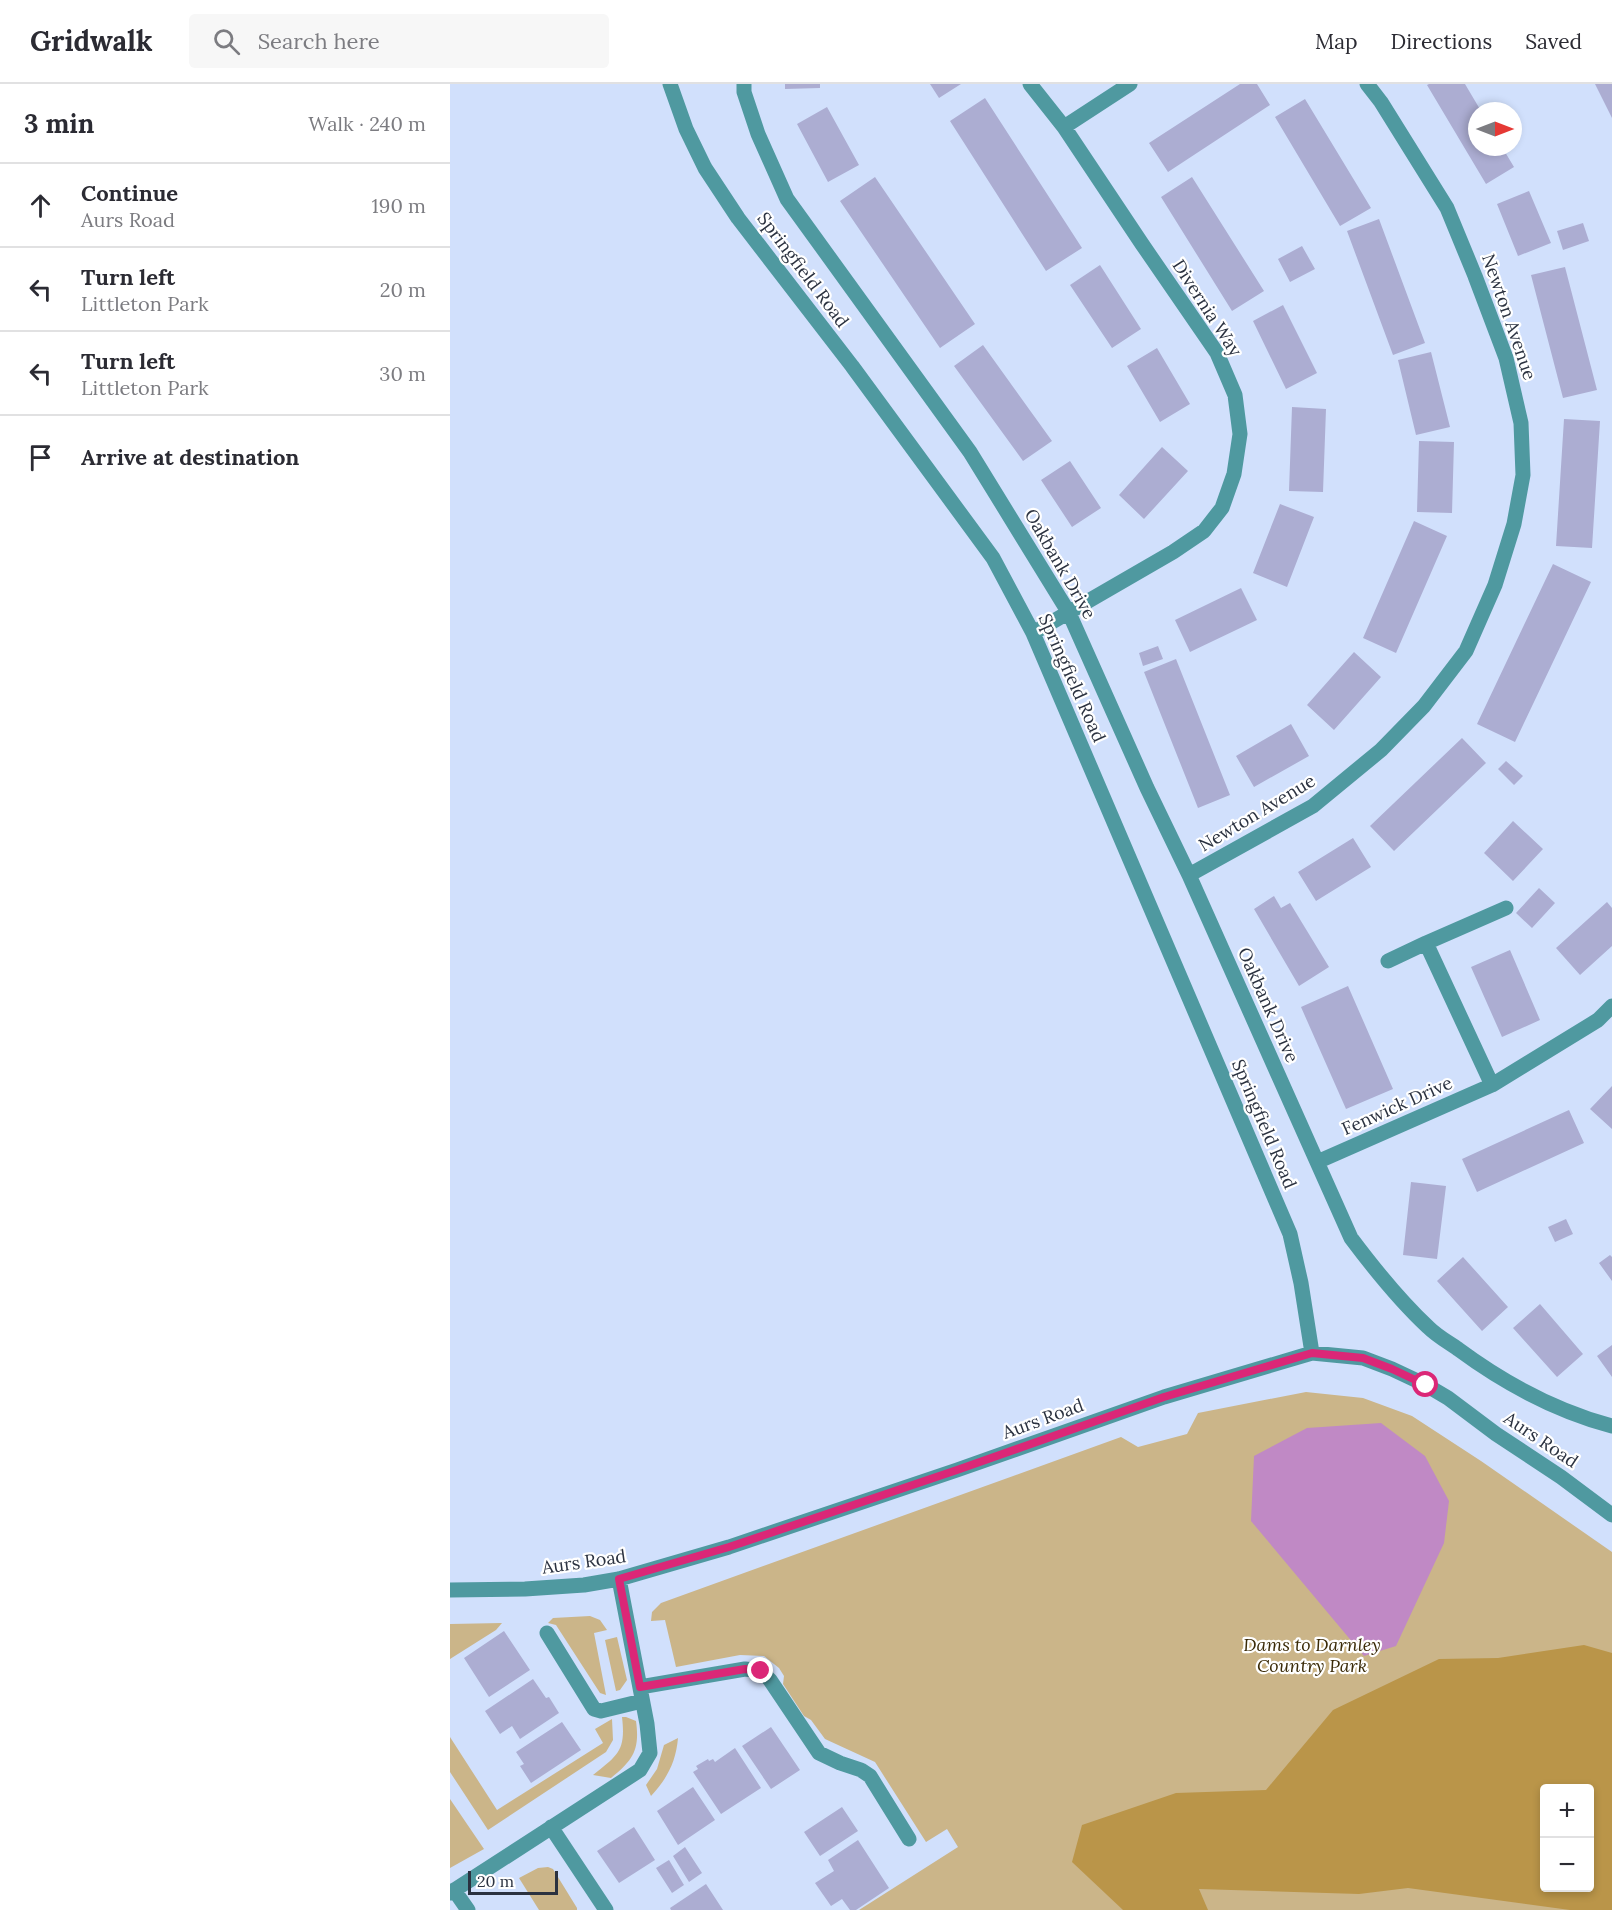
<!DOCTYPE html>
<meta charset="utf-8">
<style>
:root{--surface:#fff;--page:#f7f7f7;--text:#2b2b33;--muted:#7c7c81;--line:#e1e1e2}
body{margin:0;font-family:Lora,serif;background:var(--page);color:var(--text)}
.controls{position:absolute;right:18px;bottom:18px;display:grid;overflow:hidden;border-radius:6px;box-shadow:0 3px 9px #0003}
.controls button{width:54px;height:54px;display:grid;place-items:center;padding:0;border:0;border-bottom:2px solid var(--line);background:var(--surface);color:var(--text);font:30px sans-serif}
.compass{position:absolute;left:1018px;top:18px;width:54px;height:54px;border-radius:50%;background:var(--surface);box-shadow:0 3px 9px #0003;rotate:90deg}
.scale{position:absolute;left:18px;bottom:15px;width:90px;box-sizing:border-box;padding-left:6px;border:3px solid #2b3240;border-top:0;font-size:16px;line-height:21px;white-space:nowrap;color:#2b3240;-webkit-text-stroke:4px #fff;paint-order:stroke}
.stop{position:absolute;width:18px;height:18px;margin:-14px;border:4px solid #db2777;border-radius:50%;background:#fff}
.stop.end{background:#db2777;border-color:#fff;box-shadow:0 2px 6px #0008}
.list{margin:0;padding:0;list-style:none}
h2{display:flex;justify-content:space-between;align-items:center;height:78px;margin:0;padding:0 24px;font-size:26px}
h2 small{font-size:20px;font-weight:400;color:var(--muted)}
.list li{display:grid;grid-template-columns:39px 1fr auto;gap:18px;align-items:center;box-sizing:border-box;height:84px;padding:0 24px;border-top:2px solid var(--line)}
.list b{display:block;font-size:22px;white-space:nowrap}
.list p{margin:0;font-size:20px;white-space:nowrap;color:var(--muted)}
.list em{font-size:20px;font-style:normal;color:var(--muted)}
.icon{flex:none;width:33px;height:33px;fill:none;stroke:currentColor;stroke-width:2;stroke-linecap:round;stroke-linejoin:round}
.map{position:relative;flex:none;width:1162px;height:1826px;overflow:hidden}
header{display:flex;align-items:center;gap:36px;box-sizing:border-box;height:84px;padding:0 30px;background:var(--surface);border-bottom:2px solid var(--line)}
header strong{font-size:28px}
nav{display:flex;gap:33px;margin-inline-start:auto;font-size:21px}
.search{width:420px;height:54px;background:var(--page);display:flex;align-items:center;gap:15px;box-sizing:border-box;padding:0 21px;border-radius:6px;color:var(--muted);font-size:22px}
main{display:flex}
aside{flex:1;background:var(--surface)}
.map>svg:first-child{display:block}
.green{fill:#cbb589;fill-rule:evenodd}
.forest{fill:#ba9549;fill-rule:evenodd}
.water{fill:#c089c5}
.building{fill:#acadd2}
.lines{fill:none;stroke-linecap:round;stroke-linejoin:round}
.minor{stroke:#4f99a0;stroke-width:15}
.route{stroke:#db2777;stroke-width:8}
.labels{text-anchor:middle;stroke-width:4.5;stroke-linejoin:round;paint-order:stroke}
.street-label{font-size:18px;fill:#2b3240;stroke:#fff}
.park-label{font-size:18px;font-style:italic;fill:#3a2a07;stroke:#fff}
</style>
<header>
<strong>Gridwalk</strong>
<div class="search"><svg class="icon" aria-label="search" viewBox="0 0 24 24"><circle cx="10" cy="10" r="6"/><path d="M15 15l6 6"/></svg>Search here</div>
<nav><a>Map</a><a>Directions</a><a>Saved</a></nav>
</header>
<main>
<aside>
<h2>3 min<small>Walk · 240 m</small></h2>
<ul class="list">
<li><svg class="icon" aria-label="ahead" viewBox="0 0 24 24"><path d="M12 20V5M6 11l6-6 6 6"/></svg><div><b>Continue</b><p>Aurs Road</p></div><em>190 m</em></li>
<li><svg class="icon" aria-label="left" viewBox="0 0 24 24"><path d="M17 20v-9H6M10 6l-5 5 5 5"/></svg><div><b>Turn left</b><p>Littleton Park</p></div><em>20 m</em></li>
<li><svg class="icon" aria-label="left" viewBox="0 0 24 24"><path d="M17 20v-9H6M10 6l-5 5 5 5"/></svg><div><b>Turn left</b><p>Littleton Park</p></div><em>30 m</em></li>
<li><svg class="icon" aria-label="arrive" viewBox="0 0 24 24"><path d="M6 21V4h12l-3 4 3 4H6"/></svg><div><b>Arrive at destination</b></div></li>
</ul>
</aside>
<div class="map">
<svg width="1162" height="1826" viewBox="0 0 1162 1826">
<rect width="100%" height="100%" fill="#d1e0fc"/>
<!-- green -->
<path class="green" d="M856,1308L913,1314L962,1332L1031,1377L1162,1468V1826H409L508,1763L497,1745L476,1758L425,1678L375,1655L361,1636L354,1632L333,1600L334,1592L329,1584L314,1572L290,1571L226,1583L215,1536L201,1537L202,1528L211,1519L671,1353L688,1363L737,1350L748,1329ZM1094,1704H1140V1804H1094Z
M140,1532L150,1536L157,1546L144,1549L156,1611L150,1609L106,1541L98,1539L103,1534Z
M52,1539L46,1546L0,1575V1540Z
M167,1553L177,1596L170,1606L166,1607L155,1556Z
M172,1633H176L186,1637C190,1666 183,1676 161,1694L143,1691C168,1671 176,1667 172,1633Z
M162,1635L163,1656L156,1668L38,1746L0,1688V1653L47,1726L153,1659L145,1645Z
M228,1654C226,1678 217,1695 201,1712L196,1701L207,1685L214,1661Z
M0,1715L34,1765L0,1784Z
M98,1783L103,1785L127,1824V1826H89L69,1794L88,1784Z"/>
<!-- forest -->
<path class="forest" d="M1134,1561L1162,1569V1826H1120L958,1804L909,1810L749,1805L758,1826H673L622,1778L632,1741L726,1709L816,1706L883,1626L989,1575L1048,1574ZM1094,1704H1140V1804H1094Z"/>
<!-- water -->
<path class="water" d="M931,1339L975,1372L999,1417L994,1459L946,1562L914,1572L801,1437L804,1372L857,1344Z"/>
<!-- building -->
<path class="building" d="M335,0H370V4L335,5Z
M480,0H511L489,14Z
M790,0H807L820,21L718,88L699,59Z
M979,0H1015L1031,27H1027V63H1052L1064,83L1036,100L977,1Z
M1145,0H1162V34Z
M535,14L632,164L596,187L500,37Z
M855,15L921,124L890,142L825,33Z
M377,23L409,81L378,98L347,40Z
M425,93L525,240L490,264L390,117Z
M742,93L814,207L782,227L711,113Z
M1079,107L1101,159L1068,172L1047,120Z
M929,135L975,259L943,271L897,147Z
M1133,139L1139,157L1113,166L1107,147Z
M852,162L865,185L840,198L828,175Z
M650,181L691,245L662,264L620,201Z
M1115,183L1147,306L1113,314L1081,191Z
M833,221L867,289L836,305L803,237Z
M533,261L602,357L573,377L504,282Z
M707,264L740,320L710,338L677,282Z
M981,268L1000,343L966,351L948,276Z
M842,323L876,325L873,408L839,407Z
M1114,335L1150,337L1142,464L1106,462Z
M969,357L1004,358L1002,429L967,428Z
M712,363L738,387L694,435L669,411Z
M620,377L651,424L622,443L591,396Z
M830,420L864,433L837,503L803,489Z
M964,437L997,452L946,569L913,554Z
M1103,480L1141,498L1065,658L1027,640Z
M791,504L807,536L740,568L725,536Z
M708,562L713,575L693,582L689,569Z
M904,568L931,593L884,646L857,621Z
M726,575L780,711L748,724L694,588Z
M841,640L859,672L804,703L786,672Z
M1012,654L1036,679L944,767L920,742Z
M1056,677L1073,692L1064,701L1048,685Z
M1063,737L1093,765L1063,797L1034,769Z
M903,754L921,783L866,817L848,788Z
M1089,804L1105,819L1082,844L1066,829Z
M824,812L831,824L840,819L879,883L849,902L804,825Z
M1157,818L1162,824V862L1130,891L1106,864Z
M1060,866L1090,936L1052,953L1021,883Z
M898,902L943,1005L896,1025L851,923Z
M1162,1002V1045L1140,1025Z
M1119,1026L1134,1059L1027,1108L1012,1075Z
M961,1098L996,1102L987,1175L953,1171Z
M1116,1135L1123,1150L1105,1158L1098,1143Z
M1160,1171L1162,1173V1197L1149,1179Z
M1013,1173L1058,1223L1032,1247L987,1197Z
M1090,1220L1133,1270L1107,1293L1063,1244Z
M1162,1261V1293L1147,1272Z
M54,1547L80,1586L39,1613L14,1574Z
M83,1595L96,1614L99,1613L109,1629L70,1655L62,1642L50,1650L35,1627Z
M112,1638L131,1666L81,1699L70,1682L74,1680L66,1668Z
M321,1643L350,1686L321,1705L292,1662Z
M285,1664L311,1704L271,1730L243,1688L248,1685L246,1682L258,1675L259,1677L263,1675L265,1678Z
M243,1703L265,1736L228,1761L207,1727Z
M392,1723L408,1747L370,1772L354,1748Z
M184,1743L205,1776L169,1799L147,1767Z
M408,1756L439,1804L406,1826H400L392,1815L381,1822L365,1799L384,1787L378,1776Z
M235,1763L252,1789L239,1798L223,1772Z
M219,1776L234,1801L222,1809L206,1784Z
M256,1800L273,1826H221L220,1824Z"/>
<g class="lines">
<!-- minor -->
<path class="minor" d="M220,0L236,45L255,84L288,134L402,282L543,474L583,549L840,1150L851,1199L862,1269
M294,0V8L308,50L337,115L520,368L619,529L697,704L739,791L901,1154C925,1186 949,1216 978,1243C987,1252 998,1258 1008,1265C1054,1299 1106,1327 1162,1342
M580,0L614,43L692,160L767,269L785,311L790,350L784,390L772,424L754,447L723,468L583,549
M614,43L680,0
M739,791L863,722L931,666L974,622L1016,567L1045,501L1064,440L1073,391L1071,339L1056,274L1025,192L997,124L931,18L917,0
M938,877L976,859
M1042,1001L976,859L1056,824
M867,1078L1042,1001L1148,936L1162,922
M0,1506L75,1505L134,1501L169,1495L279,1463L507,1386L714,1313L862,1269L913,1274L942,1285L976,1301L998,1314L1046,1350L1111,1393L1162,1431
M97,1549L144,1625L151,1627L192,1617
M190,1603L295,1585L311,1587L320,1596L369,1669L390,1679L411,1686L420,1692L459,1755
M101,1743L156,1826
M4,1806L18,1826
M0,1809L190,1686L200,1669L197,1640L169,1495"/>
</g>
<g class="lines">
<!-- route -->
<path class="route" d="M311,1587L295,1585L190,1603L169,1495L279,1463L507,1386L714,1313L862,1269L913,1274L942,1285L976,1301"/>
</g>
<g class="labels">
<!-- street labels -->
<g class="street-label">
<text transform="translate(353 186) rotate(53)" y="6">Springfield Road</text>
<text transform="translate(757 224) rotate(57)" y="6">Divernia Way</text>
<text transform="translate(1059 233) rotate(71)" y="6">Newton Avenue</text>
<text transform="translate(610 480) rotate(60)" y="6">Oakbank Drive</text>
<text transform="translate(622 594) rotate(66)" y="6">Springfield Road</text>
<text transform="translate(807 729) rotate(-31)" y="6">Newton Avenue</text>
<text transform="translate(818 921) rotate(66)" y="6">Oakbank Drive</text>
<text transform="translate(947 1022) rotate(-24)" y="6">Fenwick Drive</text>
<text transform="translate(814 1040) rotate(67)" y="6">Springfield Road</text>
<text transform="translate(593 1335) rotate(-20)" y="6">Aurs Road</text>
<text transform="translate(1091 1356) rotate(34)" y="6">Aurs Road</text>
<text transform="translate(134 1478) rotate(-8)" y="6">Aurs Road</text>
</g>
<!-- park labels -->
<g class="park-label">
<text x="862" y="1567">Dams to Darnley<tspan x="862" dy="21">Country Park</tspan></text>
</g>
</g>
</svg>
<div class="controls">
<button>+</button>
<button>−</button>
</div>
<svg class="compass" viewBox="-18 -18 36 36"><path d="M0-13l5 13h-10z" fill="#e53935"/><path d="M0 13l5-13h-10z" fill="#7c7c81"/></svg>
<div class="scale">20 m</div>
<div class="stop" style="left:976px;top:1301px"></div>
<div class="stop end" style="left:311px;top:1587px"></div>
</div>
</main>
